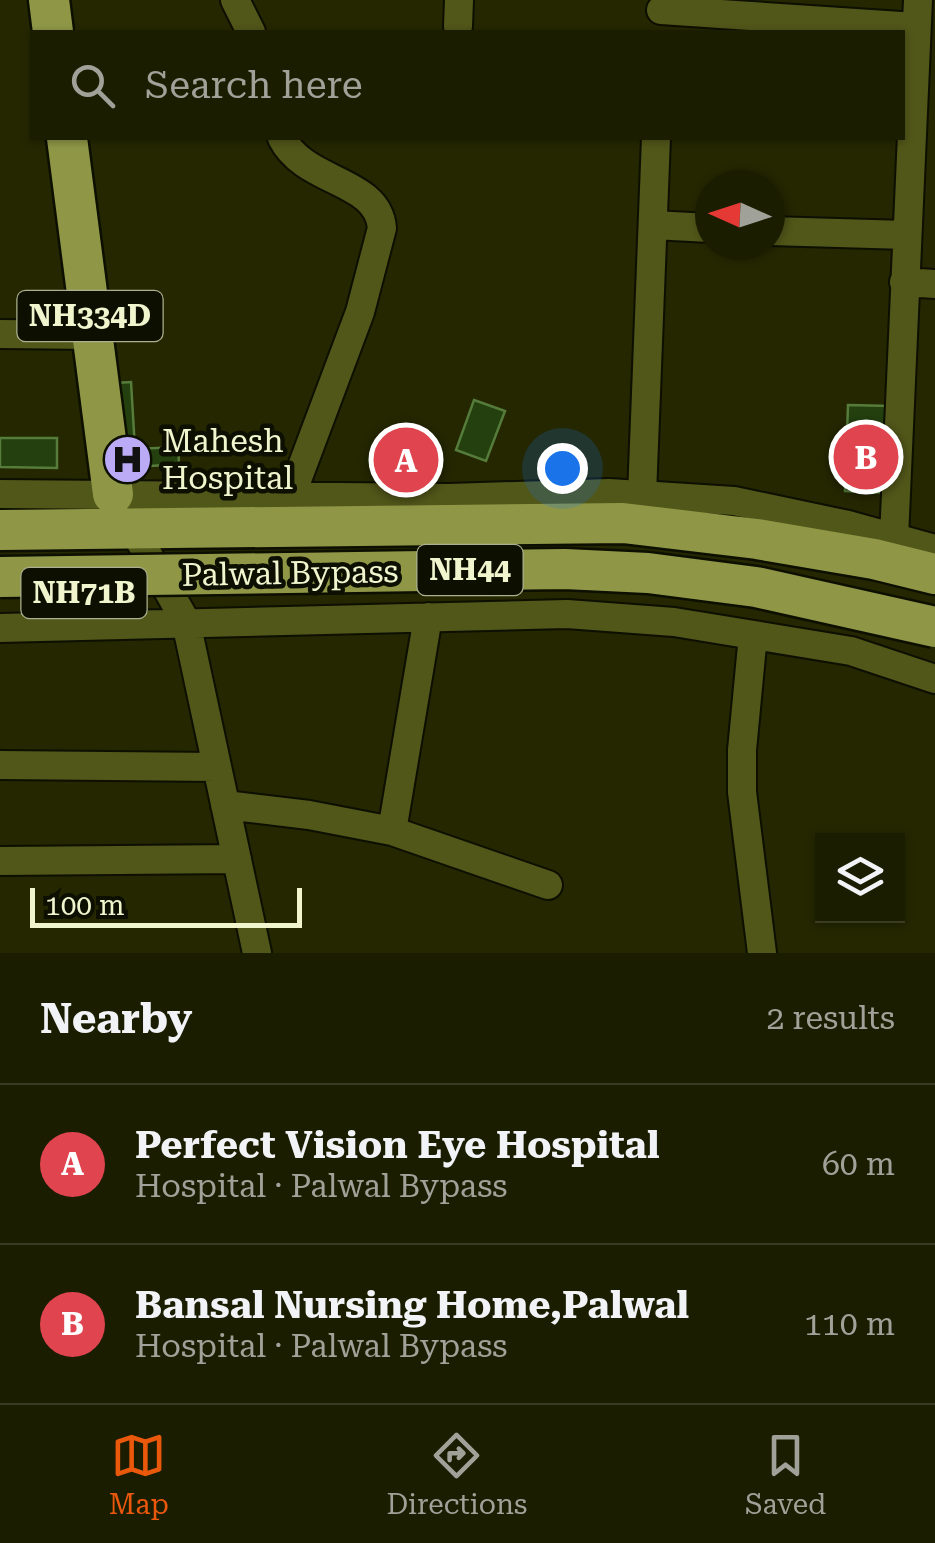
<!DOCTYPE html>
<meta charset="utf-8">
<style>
:root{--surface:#1b1d00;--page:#24260a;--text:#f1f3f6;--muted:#a0a299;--line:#393b22;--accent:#ea580c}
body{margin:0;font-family:"Roboto Serif",serif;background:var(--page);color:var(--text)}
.controls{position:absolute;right:30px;bottom:30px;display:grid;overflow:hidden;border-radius:0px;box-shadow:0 2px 8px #0004}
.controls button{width:90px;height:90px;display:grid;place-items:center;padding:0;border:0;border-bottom:2px solid var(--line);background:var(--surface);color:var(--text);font:50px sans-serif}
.compass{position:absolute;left:695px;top:170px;width:90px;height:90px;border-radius:50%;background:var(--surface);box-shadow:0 2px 8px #0004;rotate:273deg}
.scale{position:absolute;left:30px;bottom:25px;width:272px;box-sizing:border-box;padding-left:10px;border:5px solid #f0f5ce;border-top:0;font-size:28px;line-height:35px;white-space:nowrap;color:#f0f5ce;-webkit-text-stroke:8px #0d0f00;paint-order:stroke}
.you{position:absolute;left:562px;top:468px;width:35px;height:35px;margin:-25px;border:8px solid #fff;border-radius:50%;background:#1a73e8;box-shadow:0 0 0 15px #1a73e833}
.badge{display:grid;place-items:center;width:65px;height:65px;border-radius:50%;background:var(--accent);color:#fff;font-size:32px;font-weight:700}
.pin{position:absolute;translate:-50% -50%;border:5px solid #fff;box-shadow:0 2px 10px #0006}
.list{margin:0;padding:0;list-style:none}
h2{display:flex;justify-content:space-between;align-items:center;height:130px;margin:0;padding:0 40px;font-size:42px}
h2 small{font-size:32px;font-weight:400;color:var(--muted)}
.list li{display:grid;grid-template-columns:65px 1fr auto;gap:30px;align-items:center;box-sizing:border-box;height:160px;padding:0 40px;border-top:2px solid var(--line)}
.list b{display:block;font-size:38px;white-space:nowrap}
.list p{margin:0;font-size:32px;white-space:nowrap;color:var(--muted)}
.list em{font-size:32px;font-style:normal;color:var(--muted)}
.icon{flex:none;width:55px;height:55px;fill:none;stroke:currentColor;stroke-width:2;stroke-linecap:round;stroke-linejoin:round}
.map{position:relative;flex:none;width:935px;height:953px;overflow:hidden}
.search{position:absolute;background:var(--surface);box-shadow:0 2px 8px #0004;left:30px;right:30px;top:30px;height:110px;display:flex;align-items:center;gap:25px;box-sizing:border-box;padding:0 35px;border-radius:0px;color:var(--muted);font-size:38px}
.sheet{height:450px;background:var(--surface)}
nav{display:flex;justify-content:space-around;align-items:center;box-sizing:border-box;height:140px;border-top:2px solid var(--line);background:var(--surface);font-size:28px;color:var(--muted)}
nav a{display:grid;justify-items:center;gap:5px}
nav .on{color:var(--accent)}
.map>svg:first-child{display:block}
.building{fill:#24400e;stroke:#567c3b;stroke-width:2.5}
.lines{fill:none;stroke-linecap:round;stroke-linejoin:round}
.minor-casing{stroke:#0d0f00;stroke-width:32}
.highway-casing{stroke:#0d0f00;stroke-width:45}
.minor{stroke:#515619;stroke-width:28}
.highway{stroke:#8f9747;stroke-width:40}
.highway-bridge-casing{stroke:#0d0f00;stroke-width:45;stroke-linecap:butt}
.highway-bridge{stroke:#8f9747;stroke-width:40}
.labels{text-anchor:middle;stroke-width:9;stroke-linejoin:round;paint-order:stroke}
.shield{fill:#0d0f00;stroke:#acb090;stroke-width:2.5}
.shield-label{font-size:30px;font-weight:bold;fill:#f0f5ce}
.poi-label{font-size:32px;fill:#f0f5ce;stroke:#0d0f00;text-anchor:start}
.street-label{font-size:32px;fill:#f0f5ce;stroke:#0d0f00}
</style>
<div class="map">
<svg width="935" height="953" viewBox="0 0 935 953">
<rect width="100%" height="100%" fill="#242700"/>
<!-- building -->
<path class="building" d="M131,382L135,449L178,447L179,464L121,468L116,383Z
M474,400L505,411L486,461L456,450Z
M848,405L891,406L888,493L845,491Z
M0,438H57V468L0,467Z
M393,444L422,453L414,476L385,466Z"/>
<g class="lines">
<defs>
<path id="minor" d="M235,0L251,32
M661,10L916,27
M458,26L459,0
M282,138C305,184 378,179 382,228L360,312L291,496
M653,225L710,228
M770,231L906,235
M904,282L935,284
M0,334L93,335
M0,494L449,498L609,493L734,501L848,525L935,549
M642,495L656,138
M127,518L186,622L257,953
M894,538L918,0
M0,628L567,614L674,622L851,651L935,679
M753,635L742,750V792L762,953
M0,765L217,767
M225,805L309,815L392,831L548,885
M392,831L428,617
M0,861L237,859"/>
<path id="highway" d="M49,0L53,32
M67,138L113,494
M0,530L623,523L757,539L874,559L935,574"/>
</defs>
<!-- minor casing -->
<use href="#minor" class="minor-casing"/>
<!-- highway casing -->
<use href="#highway" class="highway-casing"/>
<!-- minor -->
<use href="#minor" class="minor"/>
<!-- highway -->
<use href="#highway" class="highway"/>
<defs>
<path id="highway-bridge" d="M0,577L565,569L648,573L756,587L935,627"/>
</defs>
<!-- highway-bridge casing -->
<use href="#highway-bridge" class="highway-bridge-casing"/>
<!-- highway-bridge -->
<use href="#highway-bridge" class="highway-bridge"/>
</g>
<!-- icons -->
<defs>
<symbol id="hospital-disc" viewBox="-11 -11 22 22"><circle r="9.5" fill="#bbaaf6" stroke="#0d0f00"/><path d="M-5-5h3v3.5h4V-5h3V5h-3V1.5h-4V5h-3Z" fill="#111"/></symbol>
</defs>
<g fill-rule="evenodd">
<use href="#hospital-disc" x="100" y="432" width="55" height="55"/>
</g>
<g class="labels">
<!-- shield labels -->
<g class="shield">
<rect x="17.5" y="291" width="145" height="50" rx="8"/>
<rect x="417.5" y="545" width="105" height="50" rx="8"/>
<rect x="21.5" y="568" width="125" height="50" rx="8"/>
</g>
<g class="shield-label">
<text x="90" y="326">NH334D</text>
<text x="470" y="580">NH44</text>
<text x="84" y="603">NH71B</text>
</g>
<!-- poi labels -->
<g class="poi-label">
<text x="162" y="452">Mahesh<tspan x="162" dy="37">Hospital</tspan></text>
</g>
<!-- street labels -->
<g class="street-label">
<text transform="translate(290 573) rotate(-1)" y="11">Palwal Bypass</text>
</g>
</g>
</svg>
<div class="controls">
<button><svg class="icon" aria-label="layers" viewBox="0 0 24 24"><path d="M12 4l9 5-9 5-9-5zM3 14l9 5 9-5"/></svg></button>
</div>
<svg class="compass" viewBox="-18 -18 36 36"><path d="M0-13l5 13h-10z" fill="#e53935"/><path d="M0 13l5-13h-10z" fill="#a0a299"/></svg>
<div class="scale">100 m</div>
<div class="you"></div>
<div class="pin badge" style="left:406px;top:460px;background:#e0444e">A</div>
<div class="pin badge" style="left:866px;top:457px;background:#e0444e">B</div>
<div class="search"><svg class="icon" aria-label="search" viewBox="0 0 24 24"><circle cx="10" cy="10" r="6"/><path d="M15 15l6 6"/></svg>Search here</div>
</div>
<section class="sheet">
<h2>Nearby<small>2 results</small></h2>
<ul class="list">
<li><span class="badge" style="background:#e0444e">A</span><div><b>Perfect Vision Eye Hospital</b><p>Hospital · Palwal Bypass</p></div><em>60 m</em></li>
<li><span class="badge" style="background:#e0444e">B</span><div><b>Bansal Nursing Home,Palwal</b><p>Hospital · Palwal Bypass</p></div><em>110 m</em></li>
</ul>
</section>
<nav>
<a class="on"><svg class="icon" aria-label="map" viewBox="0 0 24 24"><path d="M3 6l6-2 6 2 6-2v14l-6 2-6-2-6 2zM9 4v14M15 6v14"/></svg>Map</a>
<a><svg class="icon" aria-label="directions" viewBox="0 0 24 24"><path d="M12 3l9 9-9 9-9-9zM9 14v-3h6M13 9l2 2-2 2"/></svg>Directions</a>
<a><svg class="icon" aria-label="saved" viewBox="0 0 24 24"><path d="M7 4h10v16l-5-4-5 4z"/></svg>Saved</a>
</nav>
